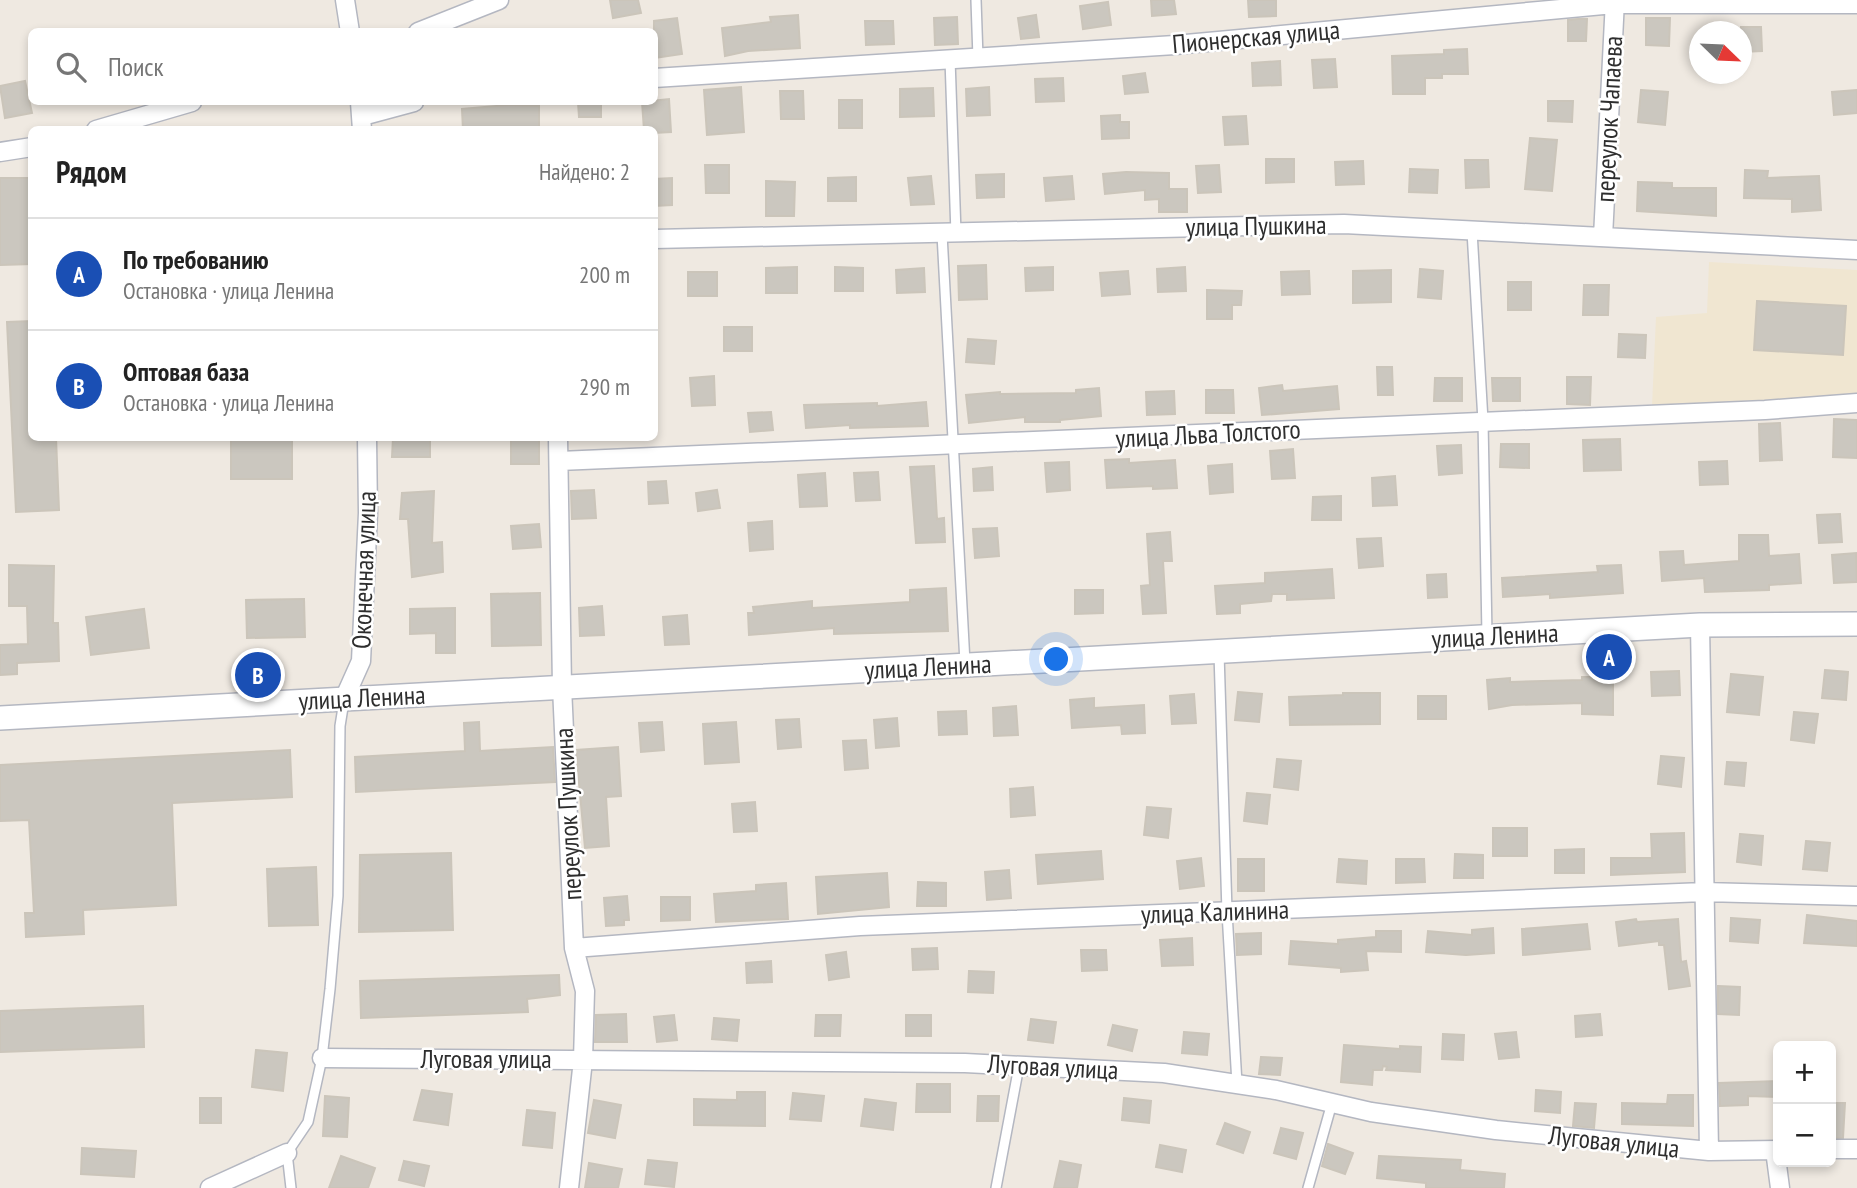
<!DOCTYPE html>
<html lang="ru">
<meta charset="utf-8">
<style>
:root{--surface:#fff;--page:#f6f6f6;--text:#222;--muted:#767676;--line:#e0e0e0;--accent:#b45309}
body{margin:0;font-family:"PT Sans Narrow",sans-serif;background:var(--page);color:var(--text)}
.controls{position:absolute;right:21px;bottom:21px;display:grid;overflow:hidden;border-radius:10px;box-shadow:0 4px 10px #0003}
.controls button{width:63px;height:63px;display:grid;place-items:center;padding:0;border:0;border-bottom:2px solid var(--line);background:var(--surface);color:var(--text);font:35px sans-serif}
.compass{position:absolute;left:1689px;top:21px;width:63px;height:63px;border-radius:50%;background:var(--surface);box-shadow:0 4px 10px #0003;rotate:113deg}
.you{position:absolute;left:1057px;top:660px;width:24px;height:24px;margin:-18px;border:5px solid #fff;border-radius:50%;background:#1a73e8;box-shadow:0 0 0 10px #1a73e833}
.badge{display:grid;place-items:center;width:46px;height:46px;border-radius:50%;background:var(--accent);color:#fff;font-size:23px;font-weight:700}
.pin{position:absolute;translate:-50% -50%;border:4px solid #fff;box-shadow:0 2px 7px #0006}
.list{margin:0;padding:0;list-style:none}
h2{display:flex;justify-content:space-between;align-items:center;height:91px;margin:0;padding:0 28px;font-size:30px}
h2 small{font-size:23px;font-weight:400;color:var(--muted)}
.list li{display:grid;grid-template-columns:46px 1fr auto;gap:21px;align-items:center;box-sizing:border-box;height:112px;padding:0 28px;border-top:2px solid var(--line)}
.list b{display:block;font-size:26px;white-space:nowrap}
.list p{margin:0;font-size:23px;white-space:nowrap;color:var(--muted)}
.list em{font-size:23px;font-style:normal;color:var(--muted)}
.icon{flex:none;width:38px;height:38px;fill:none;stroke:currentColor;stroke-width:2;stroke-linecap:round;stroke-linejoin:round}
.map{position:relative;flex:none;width:1857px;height:1188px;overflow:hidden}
.search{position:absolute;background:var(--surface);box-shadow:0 4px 10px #0003;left:28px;top:28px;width:630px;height:77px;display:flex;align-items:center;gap:18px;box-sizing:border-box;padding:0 24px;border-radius:10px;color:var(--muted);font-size:26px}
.panel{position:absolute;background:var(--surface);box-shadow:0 4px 10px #0003;left:28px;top:126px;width:630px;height:315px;border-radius:10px}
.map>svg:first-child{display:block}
.education{fill:#f0e6d1}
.building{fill:#cbc7bf;stroke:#cbc5ba;stroke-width:2}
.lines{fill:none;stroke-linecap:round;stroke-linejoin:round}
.service-casing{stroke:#b4b7c1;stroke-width:12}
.minor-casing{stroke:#b4b7c1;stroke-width:21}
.tertiary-casing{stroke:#b4b7c1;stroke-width:26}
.service{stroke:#fff;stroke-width:9}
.minor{stroke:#fff;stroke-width:18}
.tertiary{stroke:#fff;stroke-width:23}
.labels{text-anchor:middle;stroke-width:5;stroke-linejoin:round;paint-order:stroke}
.street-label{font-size:26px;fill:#2e2e2e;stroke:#fff}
</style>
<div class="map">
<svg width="1857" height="1188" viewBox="0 0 1857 1188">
<rect width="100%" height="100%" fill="#efe9e1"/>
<!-- education -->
<path class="education" d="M1709,262L1857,270V397L1652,406L1656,317L1707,313Z"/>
<!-- building -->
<path class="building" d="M610,0H638L641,13L613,18Z
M1151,0H1174L1176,14L1152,16Z
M1248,0H1276V16L1249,17Z
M1108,2L1111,25L1083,29L1080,6Z
M798,15L800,48L748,51L725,56L722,28L771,22L770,17Z
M1036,15L1039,37L1021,39L1018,18Z
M957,17L958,44L935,45L934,18Z
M677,18L682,54L654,58V21Z
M1646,18H1670L1669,46L1646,45Z
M1578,19H1587L1586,41H1568V20Z
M865,21H893L894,44L866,45Z
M1741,27H1761L1762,51L1741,52Z
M1467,49L1468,74H1442V78H1425V94H1393L1392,56L1444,54V50Z
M1335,59L1337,87L1314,88L1312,60Z
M1280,61L1281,85L1253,86L1252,63Z
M1145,73L1148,92L1125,94L1123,76Z
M1063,78L1064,101L1036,102L1035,79Z
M25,81L32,113L5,118L0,86Z
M741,87L744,132L707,135L704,90Z
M989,87L990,115L967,116L966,89Z
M933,88L934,116L900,117V89Z
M1641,90L1668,92L1665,125L1638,122Z
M1857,90V113L1834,115L1832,92Z
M780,91H803L804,119H781Z
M669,99L671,132L654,133V130H644L642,102Z
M839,100H862V128H839Z
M1548,101H1573L1572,122L1548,121Z
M578,102H601V117H579Z
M508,105L539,106V130H463L462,109Z
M1120,115V122H1129V138L1102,139L1101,116Z
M1246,116L1248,144L1225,145L1223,117Z
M1530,138L1557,140L1552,191L1525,189Z
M1266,159H1294V182L1266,183Z
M1465,160H1488L1489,187L1466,188Z
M1363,161L1364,184L1336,185L1335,162Z
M705,165H729V193H706Z
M1219,165L1221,192L1198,193L1196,166Z
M1410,169L1438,170L1437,193L1409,192Z
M1745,170L1768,171L1767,178L1819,176L1821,210L1792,212V199L1744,198Z
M1126,172L1169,173V189H1187V212H1159V199L1145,200V190L1105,194L1103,174Z
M1004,174V197L977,198L976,175Z
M931,176L934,204L911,205L908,178Z
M1072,176L1074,199L1046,201L1044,178Z
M856,177V201H828V178Z
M0,178H32V264L0,265Z
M672,178V205L654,206V179Z
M766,181L795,182L794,216H766Z
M1638,182L1672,183V188H1716V216L1637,211Z
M986,265L987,299L959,300L958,266Z
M797,267V293H766V268Z
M835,267L863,268V291H835Z
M1053,267V290L1026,291L1025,268Z
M1185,267L1186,291L1158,292L1157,269Z
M924,268L925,292L897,293L896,270Z
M1420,269L1443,271L1441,299L1418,297Z
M1391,270V302L1353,303V271Z
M1128,271L1130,294L1102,296L1100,273Z
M1309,271L1310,294L1282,295L1281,272Z
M688,272H717V296H688Z
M1508,282H1531V310H1508Z
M1584,285H1609L1608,315H1583Z
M1207,290L1242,291L1241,305H1232V319H1207Z
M1757,301L1846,306L1843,355L1754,350Z
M32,321V438H56L59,510L16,512L7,322Z
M724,327H752V351H724Z
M1619,334L1646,335L1645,358L1618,357Z
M968,339L996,341L994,364L966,362Z
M1377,367H1392L1393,395H1378Z
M714,376L715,405L692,406L690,378Z
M1567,377H1591L1590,405L1567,404Z
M1435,378H1462V401H1434Z
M1492,378H1520V401H1493Z
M1282,385L1283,391L1337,386L1339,409L1262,415L1259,388Z
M1099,388L1101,416L1060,420V422H1025V417L969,423L966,395L1000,392V394L1076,393V390Z
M1206,390H1233L1234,413H1206Z
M1174,391L1175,414L1147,415L1146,392Z
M926,402L928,426L850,428V425L806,428L804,405L877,403V406Z
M771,412L773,430L750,432L748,413Z
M1834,419L1857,420V458L1833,457Z
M1780,423L1782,460L1760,461L1759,424Z
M231,438H292V479H231Z
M393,438H430V457H392Z
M1620,439L1621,470L1584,471L1583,440Z
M511,440H539V464H511Z
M1501,444H1529V468L1500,467Z
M1461,445L1462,473L1439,475L1437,446Z
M1293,449L1295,478L1272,479L1270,451Z
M1129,459V463L1175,460L1177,488L1153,489V486L1107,488L1105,460Z
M1727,461L1728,484L1700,485L1699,462Z
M1069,462L1070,490L1047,492L1045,463Z
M1232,464L1233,492L1210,494L1208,466Z
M934,466L937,519L944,518L945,542L916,543L910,467Z
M992,467L993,490L974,491L973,469Z
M878,472L880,500L856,501L854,473Z
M825,473L827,506L800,507L798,475Z
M1395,476L1397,505L1373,506L1372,478Z
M666,481L668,503L649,504L648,482Z
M594,490L596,518L572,519L571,491Z
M717,490L720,508L698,511L696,493Z
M434,491L432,543L442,542L443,572L412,577L408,519H400L402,493Z
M1341,496V520H1312L1313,497Z
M1840,514L1842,542L1819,543L1817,515Z
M772,521L773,549L750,551L748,523Z
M539,524L541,547L513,549L511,526Z
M997,528L999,556L975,558L973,529Z
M1170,532L1172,561H1163L1166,613L1143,614L1141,586L1150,585L1147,534Z
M1739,535H1768L1769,556L1799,554L1801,583L1769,585V590L1705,592L1704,578L1662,581L1660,552L1683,551L1684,565L1739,561Z
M1381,538L1383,566L1359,568L1357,539Z
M1856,553L1857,582L1834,583L1832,555Z
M9,565L54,566L53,623H58L59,661L17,663V674L0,675V645L28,644L27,606H9Z
M1621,565L1623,593L1550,598V594L1503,597L1502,578L1598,572L1597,566Z
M1332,569L1334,598L1287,600V594H1272L1271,601L1240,604V613L1217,614L1215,586L1265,583V573Z
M1446,574L1447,597L1428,598L1427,575Z
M946,588L948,631L834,634V628L749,635L748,613H754L753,607L812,601V608L910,602V590Z
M1075,590H1103V613L1075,614Z
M540,593L541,645L492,646L491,594Z
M304,599L305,637L247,638L246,600Z
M602,606L604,635L580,636L579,608Z
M455,608V653H436V633L410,634V609Z
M144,609L149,648L91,655L86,617Z
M687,615L689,644L665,645L663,617Z
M1825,670L1848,672L1846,700L1822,698Z
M1679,671L1680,695L1652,696L1651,672Z
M1731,674L1763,677L1759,715L1727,712Z
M1582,677H1613V715L1582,714V703L1512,705L1489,709L1487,680L1510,678V682L1582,680Z
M1238,692L1262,694L1259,722L1235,720Z
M1343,693H1380V724L1290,725L1289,697L1343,695Z
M1194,694L1196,723L1172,724L1170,696Z
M1418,696H1446V719H1418Z
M1094,698V708L1144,705L1145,733L1122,734L1121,725L1072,728L1070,700Z
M1016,706L1018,735L994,736L993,708Z
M966,711L967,734L939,735L938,712Z
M1794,712L1818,714L1814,743L1791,740Z
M897,718L899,746L876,748L874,720Z
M799,719L801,747L778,749L776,720Z
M479,722L480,751L553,747L555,782L356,792L355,757L465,751L464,723Z
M662,722L664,750L641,752L639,723Z
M736,722L739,762L705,764L703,724Z
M866,740L868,768L845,770L843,741Z
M618,747L621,796L606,797L609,846L585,848L576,750Z
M290,750L292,797L172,803L176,905L83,910L84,934L26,937L25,913H34L29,820L0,821V765Z
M1661,756L1684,758L1681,787L1658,784Z
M1277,759L1301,761L1298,790L1274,787Z
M1727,762L1746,763L1744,786L1725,784Z
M1033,787L1035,815L1011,817L1010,789Z
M1247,793L1270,795L1267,824L1244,821Z
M755,802L757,831L734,832L732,804Z
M1147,807L1171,809L1168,838L1144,835Z
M1493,828H1527V856H1493Z
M1684,833L1685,872L1611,875V858H1652L1651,834Z
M1740,834L1763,836L1761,865L1737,862Z
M1806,841L1830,843L1827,871L1803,869Z
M1584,849V873H1555V850Z
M1101,851L1103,879L1038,884L1036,855Z
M451,853L453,930L359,932L360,855Z
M1455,854L1483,855V878H1454Z
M1201,858L1204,886L1180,889L1177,861Z
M1238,859H1264V891H1238Z
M1339,859L1367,861L1366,884L1337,882Z
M1396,859H1424L1425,882L1396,883Z
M316,867L318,925L269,926L267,869Z
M1009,870L1011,898L987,900L985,872Z
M887,873L889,907L818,914L816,877Z
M918,882L946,883V906H917Z
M786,883L788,919L716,922L714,894L756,891V885Z
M627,896L629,920H624V925L606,926L604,898Z
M661,897H690V920L661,921Z
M1807,915L1857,921V946L1804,943Z
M1731,918L1760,920L1758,943L1730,941Z
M1636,919L1637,922L1678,919L1681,962L1686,961L1690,986L1669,989L1664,945H1659V941L1619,946L1616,922Z
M1587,924L1590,949L1523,955L1522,929Z
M1493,928L1494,953L1466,955L1426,952L1428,931L1472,935V930Z
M1376,931H1401V952L1366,951L1368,970L1341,972V968L1289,964L1291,941L1338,944V940L1376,937Z
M1261,933V954L1237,955L1236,934Z
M1192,938L1193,965L1162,966L1160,940Z
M937,948L938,969L913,970L912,949Z
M1081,950H1106L1107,970L1082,971Z
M846,952L849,977L829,980L826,955Z
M771,961L772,982L747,983L746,963Z
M969,971L994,972L993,993L968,992Z
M559,975L560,995L527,999L528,1012L361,1018L360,981Z
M1718,986L1740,987L1739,1015L1718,1014Z
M143,1006L144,1047L0,1052V1011Z
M626,1014L627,1042H595L596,1015Z
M1600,1014L1602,1035L1576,1037L1575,1016Z
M674,1015L677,1040L657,1042L654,1017Z
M816,1015H841L840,1036H815Z
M906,1015H931V1036H906Z
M714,1018L739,1020L737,1041L712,1039Z
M1031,1019L1056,1022L1053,1043L1028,1040Z
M1113,1025L1137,1030L1132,1051L1108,1045Z
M1184,1032L1209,1034L1207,1055L1182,1053Z
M1516,1032L1519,1057L1499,1059L1495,1034Z
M1443,1034L1464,1035L1463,1060L1442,1059Z
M1344,1045L1400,1049V1046L1421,1047L1420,1072L1386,1070L1387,1067L1383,1066L1382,1070H1373L1372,1085L1341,1082Z
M256,1050L287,1053L283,1091L252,1087Z
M1261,1057L1282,1058L1280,1075L1259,1074Z
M1778,1081V1097L1748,1096V1105L1720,1106L1719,1083Z
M917,1084H950V1112H916Z
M422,1090L452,1094L448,1125L414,1120Z
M1536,1090L1561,1092L1560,1113L1535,1111Z
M737,1092H765V1126L694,1125V1099L737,1100Z
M793,1093L824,1096L821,1121L790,1119Z
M1668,1095H1693V1126L1622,1124V1103L1667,1104Z
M325,1096L349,1098L347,1137L323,1136Z
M978,1096H999L998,1121H977Z
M200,1098H221V1123H200Z
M1124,1098L1151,1101L1149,1123L1122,1120Z
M865,1099L896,1103L893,1130L861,1126Z
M594,1100L621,1105L615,1138L588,1133Z
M1575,1103L1596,1104L1594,1128L1573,1126Z
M1831,1103H1845L1843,1138H1831Z
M527,1110L555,1113L552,1148L523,1145Z
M1225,1123L1250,1132L1243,1153L1217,1144Z
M1281,1128L1303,1133L1296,1159L1274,1153Z
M1328,1144L1353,1153L1345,1174L1322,1166Z
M1160,1145L1186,1150L1182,1172L1156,1167Z
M82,1148L136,1151L134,1177L81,1174Z
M341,1156L375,1168L368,1188H329Z
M1379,1156L1461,1160L1460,1170L1505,1174L1504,1188H1426V1183L1377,1178Z
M648,1160L677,1163L674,1187L645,1184Z
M404,1161L429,1166L424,1186L399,1180Z
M1060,1161L1081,1165L1077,1188H1054Z
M589,1163L622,1169L618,1188H585Z"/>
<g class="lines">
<defs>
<path id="service" d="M976,0L978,58
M950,59L956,234
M1472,231L1483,421L1487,635
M942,234L965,663
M1219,653L1227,912L1237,1084
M291,1188L287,1153L308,1122L322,1058L330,989L338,896L340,726L344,701
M996,1188L1019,1066
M1308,1188L1332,1103"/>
<path id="minor" d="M345,0L350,32
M418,32L499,0
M654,78L1175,45L1614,4H1857
M360,102L362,130
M362,116L414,102
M96,130L192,102
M0,152L32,147
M1603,237L1615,0
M654,239L1344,224L1857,250
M558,438L562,687L574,948L585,991L583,1060L569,1188
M559,461L1765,410L1857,403
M1700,625L1709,1151
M344,699L361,661L368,513L367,438
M574,948L860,926L1704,892L1857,896
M322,1058L965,1063L1164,1073L1276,1090L1371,1112L1496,1130L1709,1151L1778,1150
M1831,1149H1857
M1775,1150L1780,1188
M210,1188L287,1153"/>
<path id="tertiary" d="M0,718L1700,625L1857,624"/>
</defs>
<!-- service casing -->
<use href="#service" class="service-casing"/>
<!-- minor casing -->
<use href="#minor" class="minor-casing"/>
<!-- tertiary casing -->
<use href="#tertiary" class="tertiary-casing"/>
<!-- service -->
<use href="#service" class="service"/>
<!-- minor -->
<use href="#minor" class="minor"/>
<!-- tertiary -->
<use href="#tertiary" class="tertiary"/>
</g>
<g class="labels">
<!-- street labels -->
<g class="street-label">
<text transform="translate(1256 37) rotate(-5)" y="9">Пионерская улица</text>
<text transform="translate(1609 119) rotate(-87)" y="9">переулок Чапаева</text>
<text transform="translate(1256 226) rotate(-1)" y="9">улица Пушкина</text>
<text transform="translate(1208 434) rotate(-3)" y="9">улица Льва Толстого</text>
<text transform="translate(364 570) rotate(-88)" y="9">Оконечная улица</text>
<text transform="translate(1495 636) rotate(-3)" y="9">улица Ленина</text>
<text transform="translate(928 667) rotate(-3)" y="9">улица Ленина</text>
<text transform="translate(362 698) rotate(-3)" y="9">улица Ленина</text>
<text transform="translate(568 814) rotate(-93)" y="9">переулок Пушкина</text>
<text transform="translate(1215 912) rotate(-2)" y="9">улица Калинина</text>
<text x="486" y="1068">Луговая улица</text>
<text transform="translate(1053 1067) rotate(3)" y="9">Луговая улица</text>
<text transform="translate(1614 1142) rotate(6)" y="9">Луговая улица</text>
</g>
</g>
</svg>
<div class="controls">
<button>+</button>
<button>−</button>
</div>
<svg class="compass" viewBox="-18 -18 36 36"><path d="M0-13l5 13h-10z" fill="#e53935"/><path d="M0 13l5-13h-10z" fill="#767676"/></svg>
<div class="you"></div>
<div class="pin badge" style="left:1609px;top:657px;background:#1a4fb4">A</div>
<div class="pin badge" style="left:258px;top:675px;background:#1a4fb4">B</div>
<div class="search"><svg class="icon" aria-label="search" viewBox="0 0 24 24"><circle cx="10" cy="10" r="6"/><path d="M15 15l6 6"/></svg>Поиск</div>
<section class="panel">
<h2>Рядом<small>Найдено: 2</small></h2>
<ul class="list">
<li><span class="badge" style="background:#1a4fb4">A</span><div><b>По требованию</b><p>Остановка · улица Ленина</p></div><em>200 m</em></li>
<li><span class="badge" style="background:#1a4fb4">B</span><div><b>Оптовая база</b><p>Остановка · улица Ленина</p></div><em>290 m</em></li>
</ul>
</section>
</div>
